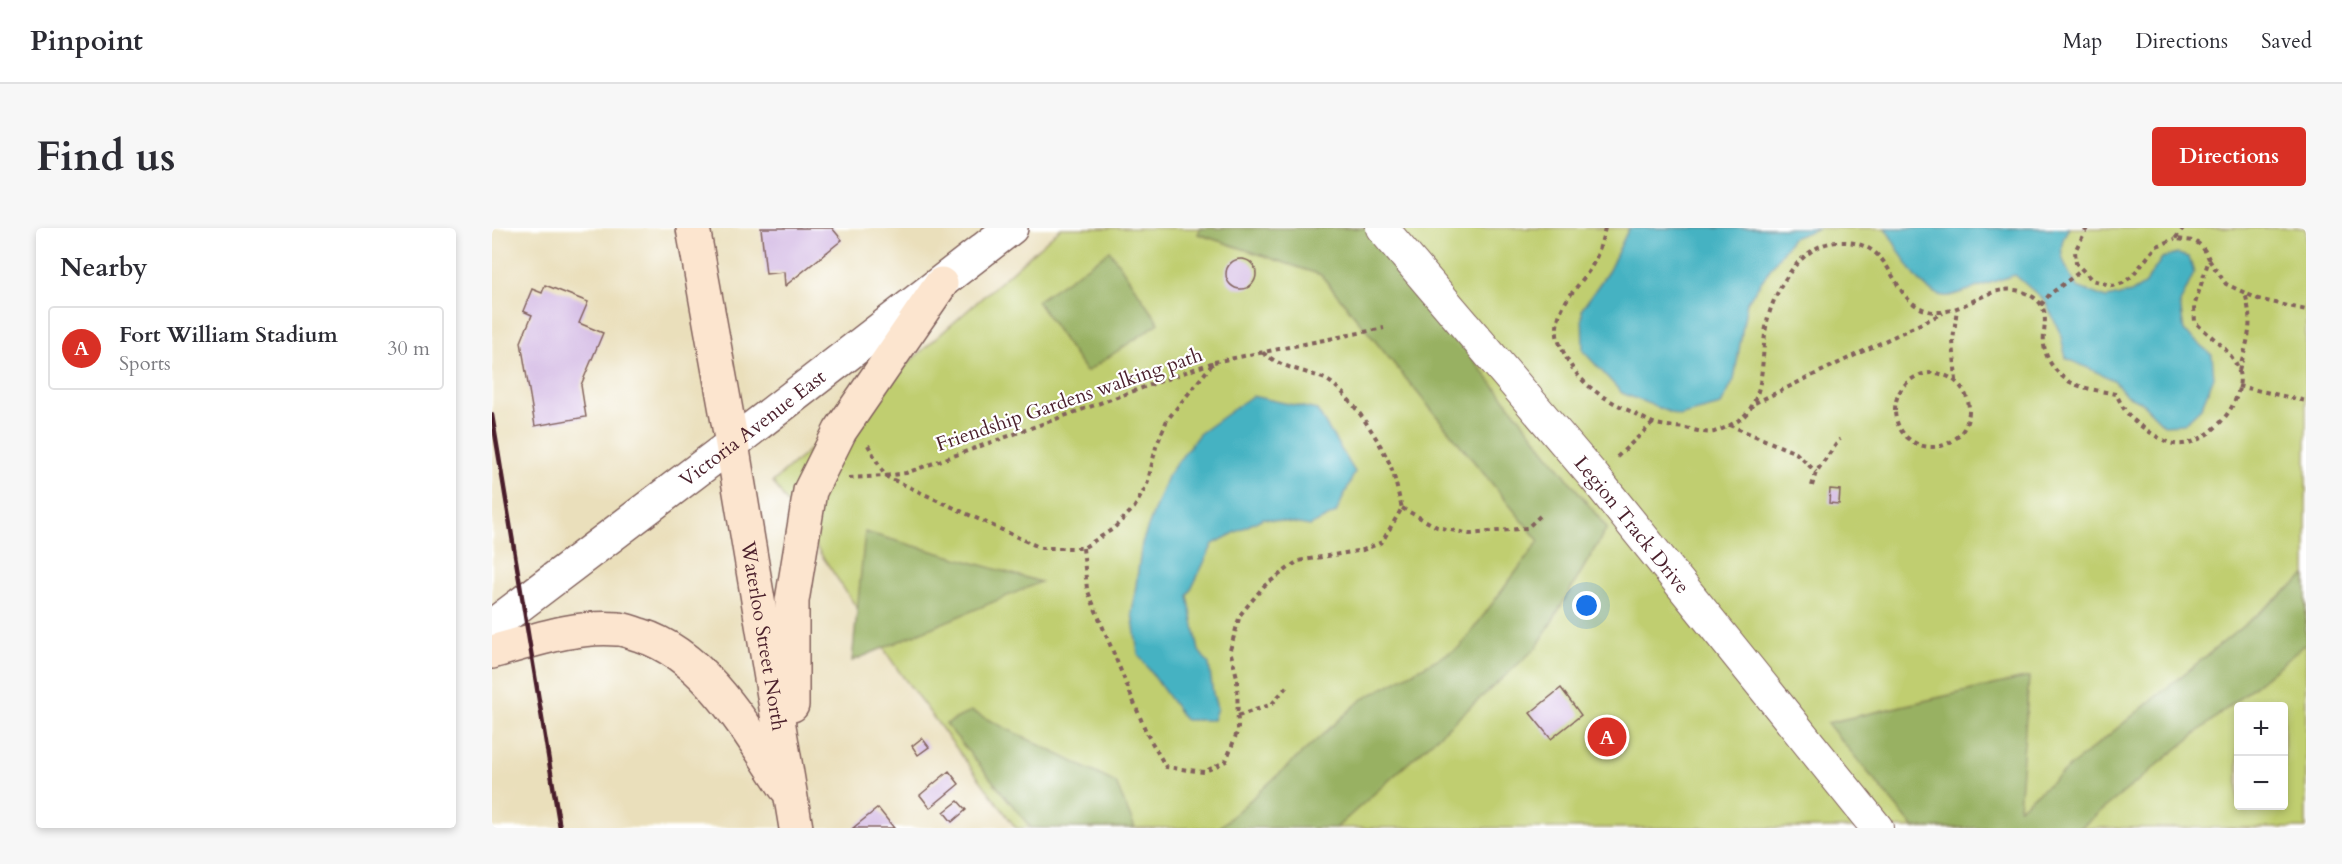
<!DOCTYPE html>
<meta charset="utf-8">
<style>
:root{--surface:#fff;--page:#f7f7f7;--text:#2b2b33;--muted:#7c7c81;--line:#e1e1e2;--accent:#d93025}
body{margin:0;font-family:Cardo,serif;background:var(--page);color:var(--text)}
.controls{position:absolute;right:18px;bottom:18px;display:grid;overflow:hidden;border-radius:6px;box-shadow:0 3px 9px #0003}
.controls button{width:54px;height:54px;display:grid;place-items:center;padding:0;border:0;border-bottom:2px solid var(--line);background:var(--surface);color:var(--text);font:30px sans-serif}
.you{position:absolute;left:1095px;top:378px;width:21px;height:21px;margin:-15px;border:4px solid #fff;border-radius:50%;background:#1a73e8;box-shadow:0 0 0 9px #1a73e833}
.badge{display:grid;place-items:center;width:39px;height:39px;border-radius:50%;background:var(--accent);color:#fff;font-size:20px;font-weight:700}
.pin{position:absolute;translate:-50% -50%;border:3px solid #fff;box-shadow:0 2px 6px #0006}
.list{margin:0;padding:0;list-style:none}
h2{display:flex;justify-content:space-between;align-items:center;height:78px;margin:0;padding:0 24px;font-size:26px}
h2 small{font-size:20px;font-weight:400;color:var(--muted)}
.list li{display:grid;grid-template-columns:39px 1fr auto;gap:18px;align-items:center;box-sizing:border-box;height:84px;margin:0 12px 12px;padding:0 12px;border:2px solid var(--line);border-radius:6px}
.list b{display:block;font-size:22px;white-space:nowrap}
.list p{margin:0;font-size:20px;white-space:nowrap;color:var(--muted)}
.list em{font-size:20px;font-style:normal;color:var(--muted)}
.map{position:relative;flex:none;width:1814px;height:600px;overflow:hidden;border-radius:6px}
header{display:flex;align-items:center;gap:36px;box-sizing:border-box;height:84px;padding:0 30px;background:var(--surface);border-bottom:2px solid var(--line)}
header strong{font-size:28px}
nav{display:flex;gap:33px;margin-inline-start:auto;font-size:21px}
.intro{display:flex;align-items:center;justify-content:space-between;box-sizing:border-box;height:144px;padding:0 36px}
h1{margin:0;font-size:42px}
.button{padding:15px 27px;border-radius:6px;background:var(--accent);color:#fff;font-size:21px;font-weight:700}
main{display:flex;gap:36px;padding:0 36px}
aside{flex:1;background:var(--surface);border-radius:6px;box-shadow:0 3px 9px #0003}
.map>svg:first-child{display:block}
.green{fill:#c0ce70;stroke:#85764e;stroke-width:1.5;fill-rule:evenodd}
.forest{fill:#98b162;stroke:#716846;stroke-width:1.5}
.water{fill:#45b2c2;stroke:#486876;stroke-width:1.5}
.building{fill:#d2b7e3}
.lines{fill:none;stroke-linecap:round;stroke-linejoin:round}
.minor-casing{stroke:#82625d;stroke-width:34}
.tertiary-casing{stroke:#82625d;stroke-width:36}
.secondary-casing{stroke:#82625d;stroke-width:36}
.path{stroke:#82625d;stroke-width:4;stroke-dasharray:4.5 4.5;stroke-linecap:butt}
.minor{stroke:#fff;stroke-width:32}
.tertiary{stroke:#fff;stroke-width:33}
.secondary{stroke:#fce5cf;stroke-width:33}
.rail{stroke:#4a1f2b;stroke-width:4.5}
.labels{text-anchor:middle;stroke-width:4.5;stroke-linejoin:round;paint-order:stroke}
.street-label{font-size:20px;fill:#4a1f2b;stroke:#fff}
</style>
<header>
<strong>Pinpoint</strong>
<nav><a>Map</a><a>Directions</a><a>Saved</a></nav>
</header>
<div class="intro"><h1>Find us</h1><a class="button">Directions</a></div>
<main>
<aside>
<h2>Nearby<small></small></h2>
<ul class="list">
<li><span class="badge">A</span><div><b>Fort William Stadium</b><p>Sports</p></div><em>30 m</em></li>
</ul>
</aside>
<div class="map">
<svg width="1814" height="600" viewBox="0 0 1814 600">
<rect width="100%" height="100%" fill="#fff"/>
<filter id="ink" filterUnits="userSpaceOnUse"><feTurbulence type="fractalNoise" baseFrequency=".0167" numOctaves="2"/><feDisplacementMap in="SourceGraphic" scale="12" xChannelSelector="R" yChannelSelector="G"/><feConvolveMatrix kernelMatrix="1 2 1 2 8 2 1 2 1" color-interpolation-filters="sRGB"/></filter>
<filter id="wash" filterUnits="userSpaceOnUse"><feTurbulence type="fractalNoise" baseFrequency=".008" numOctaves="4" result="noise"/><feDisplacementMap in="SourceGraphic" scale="24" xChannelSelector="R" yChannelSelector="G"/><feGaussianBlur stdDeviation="1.35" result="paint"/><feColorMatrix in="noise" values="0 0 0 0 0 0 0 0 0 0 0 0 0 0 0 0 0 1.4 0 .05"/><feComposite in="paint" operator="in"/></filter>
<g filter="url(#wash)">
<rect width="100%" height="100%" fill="#eadfbb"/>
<!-- green -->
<path class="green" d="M569,0H1814V600H524L406,442L281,254ZM1746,478H1792V578H1746Z"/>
<!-- forest -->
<path class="forest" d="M709,0H877L1115,300L1045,419L844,600H727L869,472L968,419L1047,313L829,47L706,6Z
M618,23L667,95L594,144L545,73Z
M373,304L549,354L360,433Z
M1814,347V416L1588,600H1422L1335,495L1537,449L1527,580Z
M479,483L624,555L643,600H539L454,496Z"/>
<!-- water -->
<path class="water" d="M1137,0H1327L1300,10L1255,74L1242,152L1229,177L1187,188L1130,165L1091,123L1090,81L1117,42Z
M1393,0H1577C1561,22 1574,40 1585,59L1614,70L1639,65L1652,57L1670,30L1685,26L1697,29L1702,45L1688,75L1692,103L1720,127L1722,149L1709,180L1692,196L1672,197L1648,173L1634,167L1622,152L1574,130L1568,105L1553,73L1523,47C1502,53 1482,61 1461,67C1430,77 1407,19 1393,0Z
M760,168L825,182L863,244L844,285L818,298L771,290L721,316L696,368L707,423L717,436L721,466L725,480L721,492H693L646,426L640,385L650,315L675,248L707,206Z"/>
<g id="blocks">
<!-- building -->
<path class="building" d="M269,0H340L350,12L293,58L292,44L274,46Z
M734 46a15 15 0 1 1 30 0a15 15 0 1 1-30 0Z
M53,57L96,74L87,95L111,105L89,157L94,189L43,198L29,114L40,87L31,83L40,61L50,65Z
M1338,261L1348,262L1347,276L1337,275Z
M1069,460L1089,487L1059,511L1038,485Z
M430,510L437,519L426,527L420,518Z
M457,543L467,556L438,580L428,567Z
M466,573L474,582L460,594L452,584Z
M386,580L402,600H361Z"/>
</g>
</g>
<g filter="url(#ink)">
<use href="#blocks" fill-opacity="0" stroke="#82625d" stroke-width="1.5"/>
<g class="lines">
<defs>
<g id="minor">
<path id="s1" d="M890,0L1103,250L1385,600"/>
</g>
<g id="tertiary">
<path id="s2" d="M0,398L240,216L519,0"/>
</g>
<g id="secondary">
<path id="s3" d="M201,0L240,216L304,600"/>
<path d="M0,424C40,413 84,397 126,401C133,401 141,405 148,407C215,428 256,504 293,559"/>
<path d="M300,477V373L318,263L348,203L449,56"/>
</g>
</defs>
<!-- minor casing -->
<use href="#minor" class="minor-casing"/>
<!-- tertiary casing -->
<use href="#tertiary" class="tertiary-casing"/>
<!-- secondary casing -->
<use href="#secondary" class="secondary-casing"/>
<!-- path -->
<path class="path" d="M1113,0C1110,12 1107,25 1101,36C1088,60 1063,75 1065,106C1065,111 1069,118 1071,123C1085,155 1110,170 1140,184C1147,188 1154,192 1161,195C1171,198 1183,199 1194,200C1202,202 1214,206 1222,204C1229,202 1241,196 1247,192C1276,172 1268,125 1275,94C1282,62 1309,16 1345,14C1405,11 1394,68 1433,82C1470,95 1501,43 1541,69C1560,81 1550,100 1552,117C1554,133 1565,146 1578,154C1591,161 1610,163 1624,166C1628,173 1631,181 1636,186C1644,196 1670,214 1682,216C1715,221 1757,172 1746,141C1739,121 1717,108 1703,94L1702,79L1717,31C1708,11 1703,13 1683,11L1691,0
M1595,0L1583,23L1584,35L1600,52L1621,58L1631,55L1639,49L1665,18L1683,11
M1717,32L1734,56L1766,71L1814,82
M1549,77L1558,66L1590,42
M722,134L892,100
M1747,143C1756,111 1762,98 1753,65
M1403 182a37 37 0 1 1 74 0a37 37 0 1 1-74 0Z
M1464,153L1461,113L1465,80
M1746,158L1814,173
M1263,175L1451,85
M1237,197L1304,225L1324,244
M1125,229L1161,195
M357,250L393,248L549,320H591L621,301L642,280L655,257L664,219L675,192L722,134L414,245L393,248L376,217
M1320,258L1324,244L1348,211
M910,280L945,299L978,306L1035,300L1048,288
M591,320L595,361L655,506L674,539L712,544L734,533L746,502L745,449L738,422L748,387L772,358L806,333L871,322L890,314L910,280C906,267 904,252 899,239C890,216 856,162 833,151C809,141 793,142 770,124
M746,488L780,476L796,457"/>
<!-- minor -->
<use href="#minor" class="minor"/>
<!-- tertiary -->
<use href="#tertiary" class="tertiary"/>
<!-- secondary -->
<use href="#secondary" class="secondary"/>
<!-- rail -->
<path class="rail" d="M0,187L68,600"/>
</g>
</g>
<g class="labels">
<!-- street labels -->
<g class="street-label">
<text transform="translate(577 171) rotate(-19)" y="7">Friendship Gardens walking path</text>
<text dy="7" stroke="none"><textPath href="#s2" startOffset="327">Victoria Avenue East</textPath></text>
<text dy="7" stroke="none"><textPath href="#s1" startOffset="388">Legion Track Drive</textPath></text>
<text dy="7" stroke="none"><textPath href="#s3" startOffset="414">Waterloo Street North</textPath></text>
</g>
</g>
</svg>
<div class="controls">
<button>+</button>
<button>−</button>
</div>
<div class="you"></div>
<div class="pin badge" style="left:1115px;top:509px">A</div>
</div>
</main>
